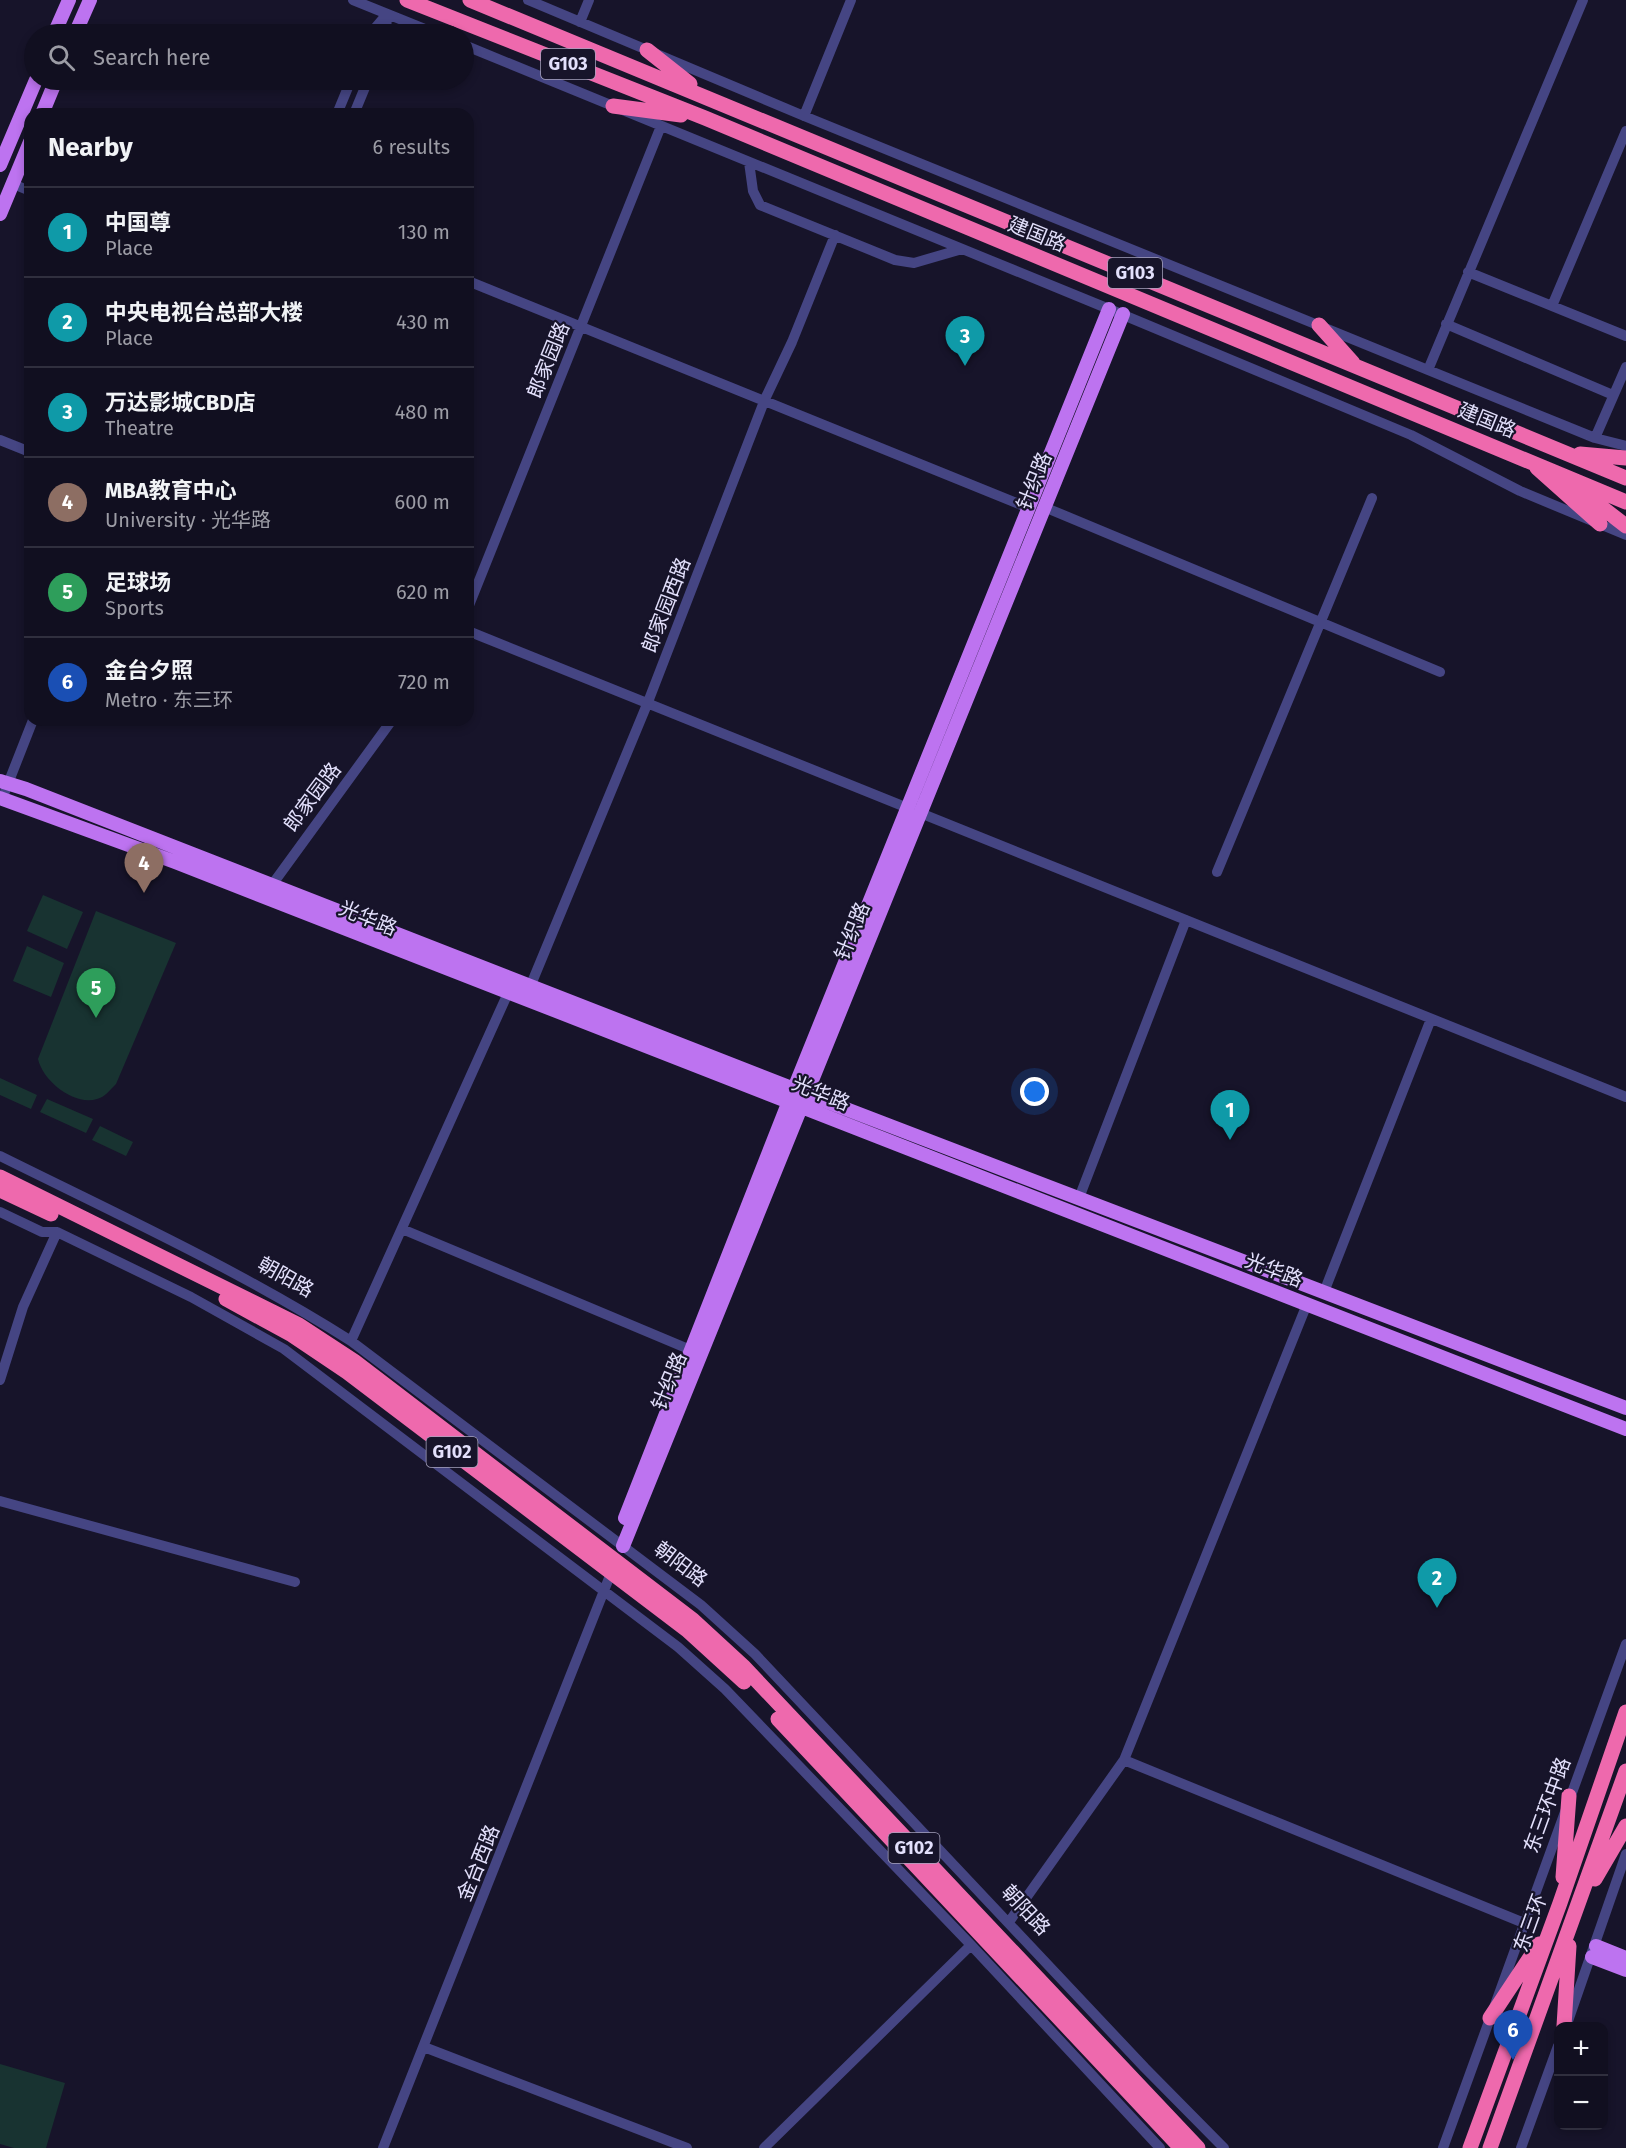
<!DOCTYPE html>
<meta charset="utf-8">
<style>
:root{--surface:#110f20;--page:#1a1829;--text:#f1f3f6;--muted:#9c9ca5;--line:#302f3e;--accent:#22d9e6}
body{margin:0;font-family:"Fira Sans","Noto Sans SC",sans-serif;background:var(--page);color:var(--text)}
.controls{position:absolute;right:18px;bottom:18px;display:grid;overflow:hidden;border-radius:12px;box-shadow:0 3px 9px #0003}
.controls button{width:54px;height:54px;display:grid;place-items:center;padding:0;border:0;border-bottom:2px solid var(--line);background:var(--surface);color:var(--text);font:30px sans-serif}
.you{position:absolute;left:1035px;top:1092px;width:21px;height:21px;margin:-15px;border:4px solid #fff;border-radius:50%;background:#1a73e8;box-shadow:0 0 0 9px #1a73e833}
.badge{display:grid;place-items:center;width:39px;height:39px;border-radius:50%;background:var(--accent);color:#fff;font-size:20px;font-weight:700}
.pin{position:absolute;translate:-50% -50px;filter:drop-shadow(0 2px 3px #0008)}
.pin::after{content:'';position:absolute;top:32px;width:21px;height:18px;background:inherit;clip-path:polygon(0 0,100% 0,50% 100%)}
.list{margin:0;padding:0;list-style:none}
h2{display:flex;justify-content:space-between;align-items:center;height:78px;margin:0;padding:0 24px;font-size:26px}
h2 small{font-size:20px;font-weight:400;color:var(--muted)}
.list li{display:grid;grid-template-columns:39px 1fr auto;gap:18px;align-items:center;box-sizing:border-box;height:90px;padding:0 24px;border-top:2px solid var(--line)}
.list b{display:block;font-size:22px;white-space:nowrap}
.list p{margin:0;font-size:20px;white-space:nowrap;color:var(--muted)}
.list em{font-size:20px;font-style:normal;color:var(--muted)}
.icon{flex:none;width:33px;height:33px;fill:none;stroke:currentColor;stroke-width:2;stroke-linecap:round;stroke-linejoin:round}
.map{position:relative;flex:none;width:1626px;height:2148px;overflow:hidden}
.search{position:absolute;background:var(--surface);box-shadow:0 3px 9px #0003;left:24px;top:24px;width:450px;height:66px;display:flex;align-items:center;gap:15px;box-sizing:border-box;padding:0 21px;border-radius:33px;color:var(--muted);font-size:22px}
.panel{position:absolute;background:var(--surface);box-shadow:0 3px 9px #0003;left:24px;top:108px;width:450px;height:618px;border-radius:18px}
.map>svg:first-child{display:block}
.green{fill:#183331}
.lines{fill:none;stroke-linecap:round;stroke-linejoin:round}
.minor{stroke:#454583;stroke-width:10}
.major{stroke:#bd73f0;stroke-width:14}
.highway{stroke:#ee69ad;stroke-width:15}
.labels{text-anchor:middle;stroke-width:4.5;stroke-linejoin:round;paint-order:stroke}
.shield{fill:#17142a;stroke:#a6a3bd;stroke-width:1.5}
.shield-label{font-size:18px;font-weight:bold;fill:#e3e0fc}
.street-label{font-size:20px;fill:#e3e0fc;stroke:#17142a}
</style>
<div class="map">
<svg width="1626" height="2148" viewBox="0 0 1626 2148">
<rect width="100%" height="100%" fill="#17142a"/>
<!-- green -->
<path class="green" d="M43,895L83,912L67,949L27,931Z
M96,911L176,943L116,1084C110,1090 105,1097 97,1099C74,1106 43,1081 38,1059Z
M27,946L64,963L51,997L13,981Z
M0,1078L37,1095L31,1109L0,1095Z
M47,1099L93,1119L86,1133L40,1112Z
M100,1126L133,1142L126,1156L92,1140Z
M0,2064L65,2083L46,2148H14L0,2144Z"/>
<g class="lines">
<!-- minor -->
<path class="minor" d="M353,0L437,34
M528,0L804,116L1595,438L1626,446
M580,22L589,0
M370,34L387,14
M386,34L387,14
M464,45L1109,309L1411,435L1520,491L1626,535
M337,114L351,80
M354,114L368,80
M804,116L851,0
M749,162L753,191L760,205L895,260L914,263L962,249
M13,184L30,191
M1468,272L1626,336
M468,281L1029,508
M1552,306L1626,131
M1446,324L1613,395
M1428,370L1583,0
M1595,438L1626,367
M0,440L30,452
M1044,507L1440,672
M468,608L661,126
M468,631L1626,1097
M2,799L33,720
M1217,872L1372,498
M269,889L392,720
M530,987L648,702L765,399L792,342L835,235
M0,1156C119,1215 239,1270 351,1341L701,1605L755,1654L1145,2068L1224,2148
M1079,1198L1186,920
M0,1212L42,1232H57L191,1297L284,1349L678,1647L725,1689L971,1945L1160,2148
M402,1229L698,1353
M1324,1292L1431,1019
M351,1341L508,993
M0,1380L23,1307L57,1232
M0,1501L295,1582
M1124,1760L1524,1923
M1009,1922L1124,1760L1307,1304
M1568,2021L1626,1854
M424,2047L687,2148
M383,2148L613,1568
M764,2148L971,1945
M1443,2148L1626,1644
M1521,2148L1558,2046"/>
<!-- major -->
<path class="major" d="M54,34L69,0
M75,34L90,0
M42,114L56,80
M0,165L36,80
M0,214L30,142
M0,781L26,789L807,1094L1626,1408
M0,798L175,862L1626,1429
M625,1518L789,1101L1109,309
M623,1546L1123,314
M1596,1946L1626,1958
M1592,1957L1626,1970"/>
<!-- highway -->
<path class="highway" d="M407,0L705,118L1626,502
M470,0L1626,478
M647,50L690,84
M613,106L681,115
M1319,325L1353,363
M1580,454L1626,458
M1537,468L1600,524
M1569,482L1626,526
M0,1177L299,1325L354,1361L693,1620L743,1666L1198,2148
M0,1190L51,1214
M226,1299L292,1335L347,1372L687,1630L744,1682
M778,1719L1181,2148
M1563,1877L1569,1796
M1595,1879L1626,1826
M1490,2018L1539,1944
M1564,2026L1569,1946
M1470,2148L1560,1903L1626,1712
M1490,2148L1626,1771"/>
</g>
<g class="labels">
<!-- shield labels -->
<g class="shield">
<rect x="541" y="49" width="54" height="30" rx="4.5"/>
<rect x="1108" y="258" width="54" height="30" rx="4.5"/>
<rect x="426.5" y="1437" width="51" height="30" rx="4.5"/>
<rect x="888.5" y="1833" width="51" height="30" rx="4.5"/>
</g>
<g class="shield-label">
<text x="568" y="70">G103</text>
<text x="1135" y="279">G103</text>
<text x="452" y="1458">G102</text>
<text x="914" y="1854">G102</text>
</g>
<!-- street labels -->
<g class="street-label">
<text transform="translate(1037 234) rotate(22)" y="7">建国路</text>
<text transform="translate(548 360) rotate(-68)" y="7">郎家园路</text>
<text transform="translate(1487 420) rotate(22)" y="7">建国路</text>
<text transform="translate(1034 481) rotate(-68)" y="7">针织路</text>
<text transform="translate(666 605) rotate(-69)" y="7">郎家园西路</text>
<text transform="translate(312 797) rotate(-53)" y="7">郎家园路</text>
<text transform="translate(368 918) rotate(22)" y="7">光华路</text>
<text transform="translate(852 931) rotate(-68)" y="7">针织路</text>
<text transform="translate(821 1093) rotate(22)" y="7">光华路</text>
<text transform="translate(1274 1270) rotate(21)" y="7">光华路</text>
<text transform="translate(286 1277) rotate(29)" y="7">朝阳路</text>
<text transform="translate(669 1381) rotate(-68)" y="7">针织路</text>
<text transform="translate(681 1564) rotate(37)" y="7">朝阳路</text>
<text transform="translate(1547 1805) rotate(-70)" y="7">东三环中路</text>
<text transform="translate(478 1863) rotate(-68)" y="7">金台西路</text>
<text transform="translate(1026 1910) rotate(47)" y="7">朝阳路</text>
<text transform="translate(1530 1923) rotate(-70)" y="7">东三环</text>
</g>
</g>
</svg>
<div class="controls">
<button>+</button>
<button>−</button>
</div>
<div class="you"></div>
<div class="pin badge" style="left:1230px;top:1140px;background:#0f9aa8">1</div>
<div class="pin badge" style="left:1437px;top:1608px;background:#0f9aa8">2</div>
<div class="pin badge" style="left:965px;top:366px;background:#0f9aa8">3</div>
<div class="pin badge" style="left:144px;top:893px;background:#8d6e63">4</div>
<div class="pin badge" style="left:96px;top:1018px;background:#2e9e5b">5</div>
<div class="pin badge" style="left:1513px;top:2060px;background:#1a4fb4">6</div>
<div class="search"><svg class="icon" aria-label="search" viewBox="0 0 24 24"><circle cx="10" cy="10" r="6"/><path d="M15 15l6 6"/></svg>Search here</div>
<section class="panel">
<h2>Nearby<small>6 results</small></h2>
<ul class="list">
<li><span class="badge" style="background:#0f9aa8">1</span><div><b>中国尊</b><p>Place</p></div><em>130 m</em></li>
<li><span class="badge" style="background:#0f9aa8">2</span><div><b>中央电视台总部大楼</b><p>Place</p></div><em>430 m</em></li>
<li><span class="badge" style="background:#0f9aa8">3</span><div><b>万达影城CBD店</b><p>Theatre</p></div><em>480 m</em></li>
<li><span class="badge" style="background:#8d6e63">4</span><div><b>MBA教育中心</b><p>University · 光华路</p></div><em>600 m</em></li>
<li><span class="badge" style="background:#2e9e5b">5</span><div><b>足球场</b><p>Sports</p></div><em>620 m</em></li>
<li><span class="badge" style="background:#1a4fb4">6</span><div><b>金台夕照</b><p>Metro · 东三环</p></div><em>720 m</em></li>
</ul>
</section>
</div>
